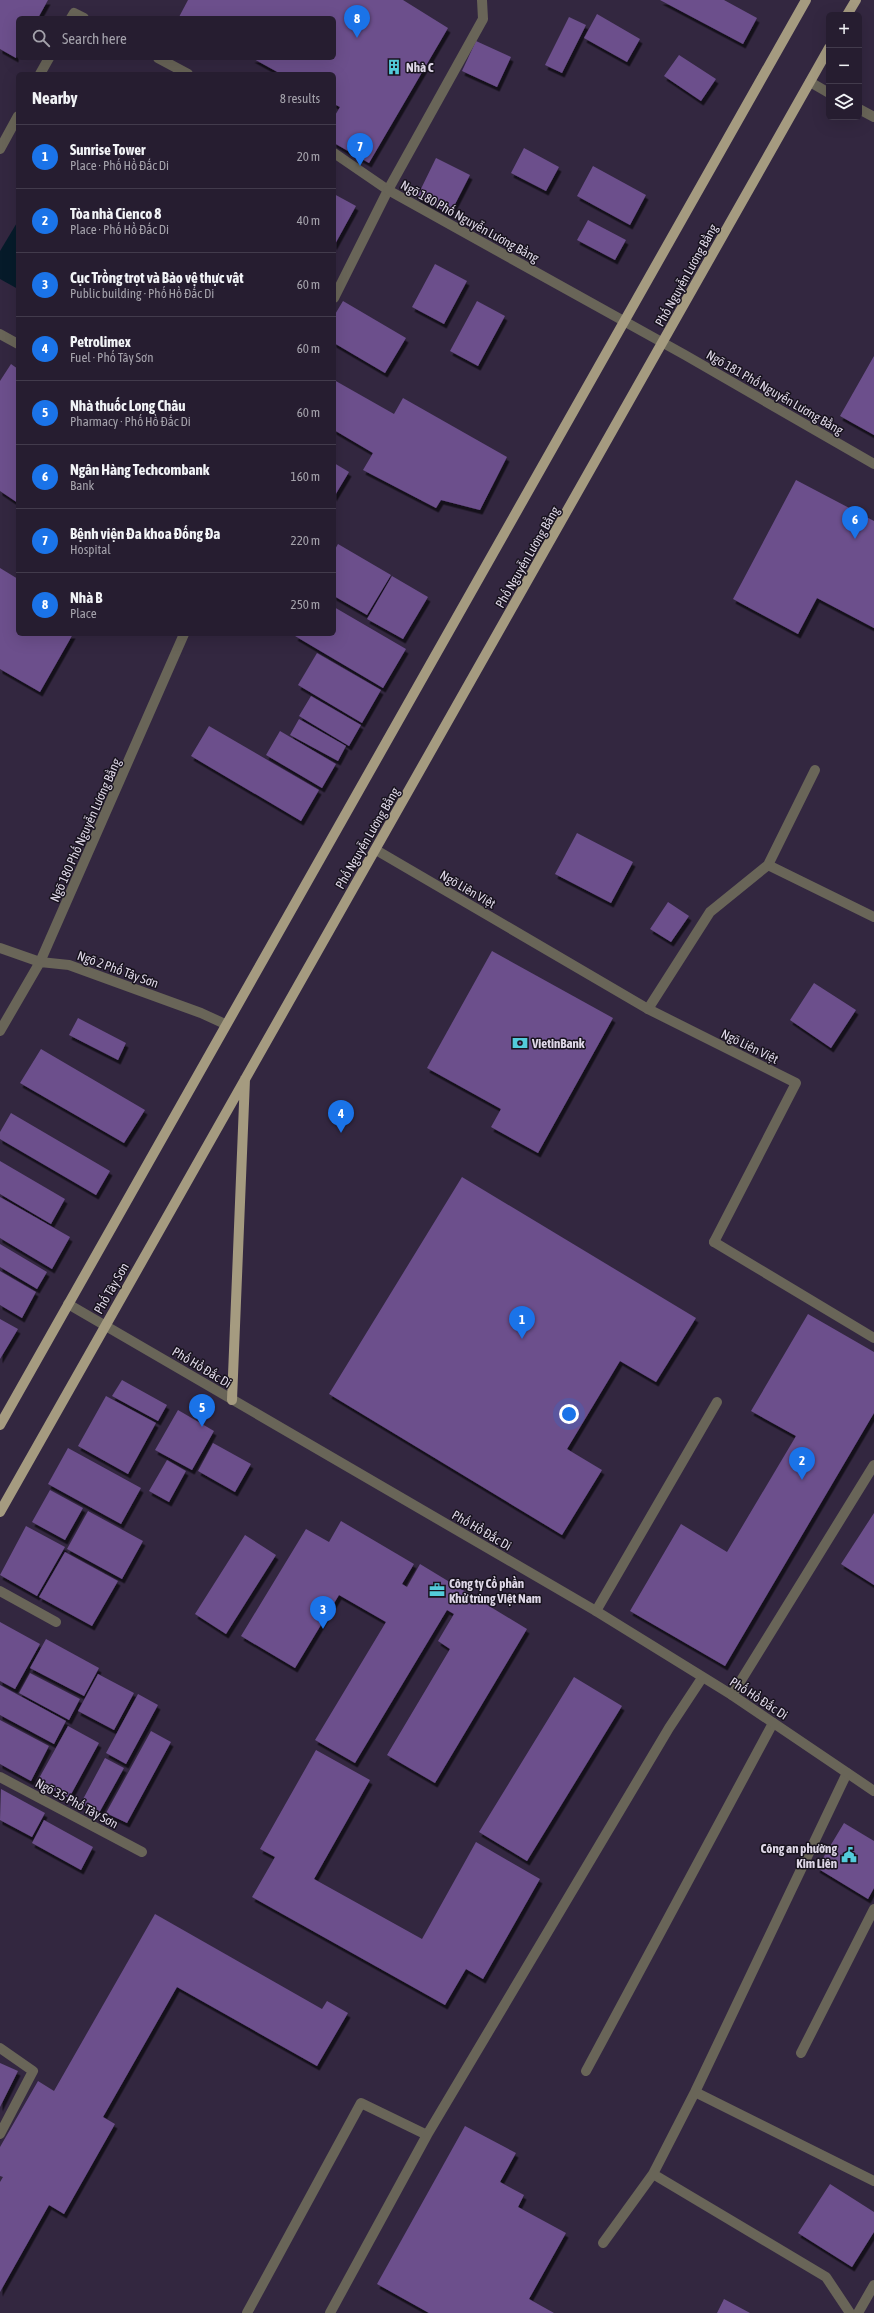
<!DOCTYPE html>
<meta charset="utf-8">
<style>
:root{--surface:#261d30;--page:#322a3c;--text:#f1f3f6;--muted:#a4a2ab;--line:#423b4c;--accent:#1a73e8}
body{margin:0;font-family:"Asap Condensed",sans-serif;background:var(--page);color:var(--text)}
.controls{position:absolute;right:12px;top:12px;display:grid;overflow:hidden;border-radius:6px;box-shadow:0 4px 16px #0002}
.controls button{width:36px;height:36px;display:grid;place-items:center;padding:0;border:0;border-bottom:1px solid var(--line);background:var(--surface);color:var(--text);font:20px sans-serif}
.you{position:absolute;left:569px;top:1414px;width:14px;height:14px;margin:-10px;border:3px solid #fff;border-radius:50%;background:#1a73e8;box-shadow:0 0 0 6px #1a73e833}
.badge{display:grid;place-items:center;width:26px;height:26px;border-radius:50%;background:var(--accent);color:#fff;font-size:13px;font-weight:700}
.pin{position:absolute;translate:-50% -33px;filter:drop-shadow(0 1px 2px #0008)}
.pin::after{content:'';position:absolute;top:21px;width:14px;height:12px;background:inherit;clip-path:polygon(0 0,100% 0,50% 100%)}
.list{margin:0;padding:0;list-style:none}
h2{display:flex;justify-content:space-between;align-items:center;height:52px;margin:0;padding:0 16px;font-size:17px}
h2 small{font-size:13px;font-weight:400;color:var(--muted)}
.list li{display:grid;grid-template-columns:26px 1fr auto;gap:12px;align-items:center;box-sizing:border-box;height:64px;padding:0 16px;border-top:1px solid var(--line)}
.list b{display:block;font-size:15px;white-space:nowrap}
.list p{margin:0;font-size:13px;white-space:nowrap;color:var(--muted)}
.list em{font-size:13px;font-style:normal;color:var(--muted)}
.icon{flex:none;width:22px;height:22px;fill:none;stroke:currentColor;stroke-width:2;stroke-linecap:round;stroke-linejoin:round}
.map{position:relative;flex:none;width:874px;height:2313px;overflow:hidden}
.search{position:absolute;background:var(--surface);box-shadow:0 4px 16px #0002;left:16px;top:16px;width:320px;height:44px;display:flex;align-items:center;gap:10px;box-sizing:border-box;padding:0 14px;border-radius:6px;color:var(--muted);font-size:15px}
.panel{position:absolute;background:var(--surface);box-shadow:0 4px 16px #0002;left:16px;top:72px;width:320px;height:564px;border-radius:6px}
.map>svg:first-child{display:block}
.water{fill:#061b2a}
.building{fill:#6c4f8c;filter:url(#shadow)}
.lines{fill:none;stroke-linecap:round;stroke-linejoin:round}
.service{stroke:#696558;stroke-width:10}
.minor{stroke:#696558;stroke-width:10}
.tertiary{stroke:#696558;stroke-width:10}
.primary{stroke:#a59b80;stroke-width:10}
.labels{text-anchor:middle;stroke-width:3;stroke-linejoin:round;paint-order:stroke}
.poi-label{font-size:13px;font-weight:bold;fill:#ded7e7;stroke:#18131e;text-anchor:start}
.street-label{font-size:13px;fill:#ded7e7;stroke:#18131e}
</style>
<div class="map">
<svg width="874" height="2313" viewBox="0 0 874 2313">
<defs>
<filter id="shadow"><feDropShadow dx="2.5" dy="4.5" stdDeviation="0" flood-color="#0009"/></filter>
</defs>
<rect width="100%" height="100%" fill="#332740"/>
<!-- water -->
<path class="water" d="M18,221V289L0,279V251Z"/>
<!-- building -->
<path class="building" d="M0,0H48L38,18H18L16,58L0,49Z
M188,0H403L448,28L369,163L334,143V117L340,107L334,104V74H281L252,58H334V18H181L179,17Z
M660,0H724L757,18L743,44Z
M597,14L640,39L627,62L584,38Z
M569,17L586,25L562,73L545,65Z
M476,41L511,57L497,87L462,71Z
M679,55L716,79L701,101L664,76Z
M524,148L559,167L546,191L511,173Z
M436,158L470,175L450,214L417,197Z
M593,166L646,195L630,225L577,196Z
M334,194L356,206L334,246Z
M588,220L626,240L615,260L577,240Z
M435,264L467,281L444,324L412,307Z
M343,301L406,338L385,373L334,343V316Z
M477,301L505,316L478,366L450,351Z
M874,356V435L840,416Z
M11,364L18,369V503L0,491V381Z
M334,380L394,414L403,398L507,457L480,510L441,500L436,508L363,470L373,453L334,430Z
M334,463L349,472L334,497Z
M796,480L874,521V628L817,598L798,634L733,599Z
M338,544L391,575L367,615L334,596V551Z
M0,568L18,579V634H73L40,692L0,669Z
M392,576L428,597L403,639L367,619Z
M334,607L406,649L383,688L295,636L297,634H334Z
M317,653L381,690L362,723L298,685Z
M311,696L361,725L349,746L299,716Z
M299,719L346,746L338,761L290,735Z
M209,726L319,790L301,821L191,756Z
M280,731L336,764L322,788L266,755Z
M577,833L633,862L611,903L555,874Z
M668,902L689,916L671,942L650,929Z
M492,951L613,1018L538,1153L491,1127L501,1109L427,1068Z
M814,983L856,1010L831,1048L790,1020Z
M78,1018L126,1043L118,1060L69,1035Z
M41,1049L145,1110L124,1143L20,1083Z
M11,1113L110,1171L96,1195L0,1139V1132Z
M0,1161L65,1199L51,1224L0,1194Z
M462,1177L696,1318L656,1382L620,1361L567,1449L602,1470L562,1535L329,1394Z
M0,1197L70,1237L52,1269L0,1238Z
M0,1244L47,1272L37,1289L0,1267Z
M0,1271L36,1292L22,1318L0,1305Z
M808,1314L874,1352V1413L725,1666L630,1611L681,1524L727,1552L796,1436L751,1411Z
M0,1319L18,1329L0,1359Z
M122,1380L167,1405L158,1421L112,1396Z
M106,1396L156,1423L128,1474L78,1446Z
M178,1410L214,1431L192,1470L155,1450Z
M213,1443L251,1464L235,1492L198,1471Z
M68,1448L141,1488L121,1524L48,1484Z
M167,1460L186,1471L169,1502L149,1491Z
M50,1490L83,1508L65,1540L32,1522Z
M88,1511L143,1541L122,1579L67,1549Z
M874,1513V1585L841,1564Z
M341,1521L414,1564L402,1584L407,1587L420,1564L527,1629L435,1783L387,1755L450,1649L438,1641L454,1614L447,1610L355,1763L315,1740L386,1622L339,1595L295,1668L241,1636L306,1529L329,1542Z
M26,1526L65,1547L37,1596L0,1575Z
M245,1535L276,1555L226,1634L195,1614Z
M65,1552L118,1581L92,1626L39,1597Z
M0,1622L40,1644L15,1689L0,1681Z
M46,1639L99,1668L84,1696L30,1668Z
M30,1673L80,1699L69,1720L19,1693Z
M98,1674L134,1693L114,1730L78,1711Z
M574,1677L622,1706L527,1861L479,1832Z
M0,1685L66,1721L54,1744L0,1715Z
M138,1694L158,1705L126,1764L106,1753Z
M0,1720L49,1746L31,1781L0,1764Z
M68,1726L99,1743L69,1798L37,1782Z
M151,1731L171,1742L127,1823L106,1813Z
M316,1750L370,1780L314,1879L422,1939L476,1842L540,1879L483,1979L466,1969L445,2005L252,1897L275,1857L260,1849Z
M105,1758L124,1768L99,1813L81,1803Z
M1,1789L45,1813L32,1837L0,1820Z
M44,1820L93,1847L81,1870L32,1843Z
M844,1823L874,1841V1888L868,1899L817,1868Z
M155,1914L322,2009L327,2001L348,2013L317,2066L177,1987L103,2117L115,2124L64,2214L49,2205L0,2292V2182L3,2177L0,2176V2147L38,2081L54,2091Z
M0,2063L18,2071L0,2107Z
M465,2126L516,2153L500,2182L524,2195L518,2207L566,2233L529,2299L554,2313H429L377,2284Z
M830,2184L874,2212V2232L852,2267L798,2233Z
M724,2299L750,2313H717Z"/>
<g class="lines">
<!-- service -->
<path class="service" d="M71,18L74,13L84,18
M158,58L188,74
M40,74L49,58
M810,82L829,93
M859,109L874,117
M0,149L18,116
M334,153L388,190
M334,298L388,190L483,19L482,0
M0,334L18,344
M768,865L874,917
M0,948L40,962L69,965L201,1013L225,1024
M648,1009L710,912L768,865L815,770
M0,1031L40,962L184,634
M714,1242L874,1338
M0,1591L56,1622
M596,1611L717,1402
M732,1695L874,1465
M0,1777L142,1852
M0,2048L33,2071L0,2134
M801,2053L874,1909
M586,2071L773,1723
M695,2092L874,2181
M653,2174L826,2277L850,2313
M603,2243L653,2174L695,2092L847,1773
M247,2313L361,2103L427,2135
M330,2313L427,2135L669,1728L702,1678"/>
<!-- minor -->
<path class="minor" d="M388,190L685,355L874,464
M376,850L648,1009L796,1083L714,1242
M858,2313L874,2285"/>
<!-- tertiary -->
<path class="tertiary" d="M68,1304L596,1611L732,1695L874,1791"/>
<!-- primary -->
<path class="primary" d="M847,15L856,0
M232,1400L245,1079
M0,1425L806,0
M0,1512L829,48"/>
</g>
<!-- icons -->
<defs>
<symbol id="building-bare" viewBox="-9 -9 18 18"><path d="M-4-6H4V6H1V3H-1V6H-4ZM-2.5-4.3h1.7v1.8h-1.7ZM.8-4.3h1.7v1.8H.8ZM-2.5-1h1.7V.8h-1.7ZM.8-1h1.7V.8H.8Z" fill="#53cbda" stroke="#18131e" stroke-width="2.5" paint-order="stroke"/></symbol>
<symbol id="bank-bare" viewBox="-9 -9 18 18"><path d="M-6-4H6V4H-6ZM0-2.3a2.3 2.3 0 1 0 0 4.6a2.3 2.3 0 1 0 0-4.6Z" fill="#53cbda" stroke="#18131e" stroke-width="2.5" paint-order="stroke"/></symbol>
<symbol id="office-bare" viewBox="-9 -9 18 18"><path d="M-6-3h4V-5.5h4V-3h4V5H-6ZM-1-4.5V-3h2v-1.5ZM-6 0V1H6V0Z" fill="#53cbda" stroke="#18131e" stroke-width="2.5" paint-order="stroke"/></symbol>
<symbol id="civic-bare" viewBox="-9 -9 18 18"><path d="M-.6-6.5H3V-4.5H.6V-3L4-1V1h2V6H-6V1h2V-1L-.6-3ZM-1.2 2.5V6h2.4V2.5Z" fill="#53cbda" stroke="#18131e" stroke-width="2.5" paint-order="stroke"/></symbol>
</defs>
<g fill-rule="evenodd">
<use href="#building-bare" x="383" y="56" width="22" height="22"/>
<use href="#bank-bare" x="509" y="1032" width="22" height="22"/>
<use href="#office-bare" x="426" y="1579" width="22" height="22"/>
<use href="#civic-bare" x="838" y="1844" width="22" height="22"/>
</g>
<g class="labels">
<!-- poi labels -->
<g class="poi-label">
<text x="406" y="72">Nhà C</text>
<text x="532" y="1048">VietinBank</text>
<text x="449" y="1588">Công ty Cổ phần<tspan x="449" dy="15">Khử trùng Việt Nam</tspan></text>
<text x="837" y="1853" text-anchor="end">Công an phường<tspan x="837" dy="15">Kim Liên</tspan></text>
</g>
<!-- street labels -->
<g class="street-label">
<text transform="translate(470 221) rotate(29)" y="5">Ngõ 180 Phố Nguyễn Lương Bằng</text>
<text transform="translate(686 275) rotate(-61)" y="5">Phố Nguyễn Lương Bằng</text>
<text transform="translate(775 392) rotate(30)" y="5">Ngõ 181 Phố Nguyễn Lương Bằng</text>
<text transform="translate(527 557) rotate(-60)" y="5">Phố Nguyễn Lương Bằng</text>
<text transform="translate(85 830) rotate(-66)" y="5">Ngõ 180 Phố Nguyễn Lương Bằng</text>
<text transform="translate(367 838) rotate(-60)" y="5">Phố Nguyễn Lương Bằng</text>
<text transform="translate(468 889) rotate(30)" y="5">Ngõ Liên Việt</text>
<text transform="translate(118 969) rotate(20)" y="5">Ngõ 2 Phố Tây Sơn</text>
<text transform="translate(750 1046) rotate(26)" y="5">Ngõ Liên Việt</text>
<text transform="translate(111 1288) rotate(-60)" y="5">Phố Tây Sơn</text>
<text transform="translate(202 1367) rotate(31)" y="5">Phố Hồ Đắc Di</text>
<text transform="translate(482 1530) rotate(30)" y="5">Phố Hồ Đắc Di</text>
<text transform="translate(759 1698) rotate(33)" y="5">Phố Hồ Đắc Di</text>
<text transform="translate(77 1803) rotate(28)" y="5">Ngõ 35 Phố Tây Sơn</text>
</g>
</g>
</svg>
<div class="controls">
<button>+</button>
<button>−</button>
<button><svg class="icon" aria-label="layers" viewBox="0 0 24 24"><path d="M12 4l9 5-9 5-9-5zM3 14l9 5 9-5"/></svg></button>
</div>
<div class="you"></div>
<div class="pin badge" style="left:522px;top:1339px">1</div>
<div class="pin badge" style="left:802px;top:1480px">2</div>
<div class="pin badge" style="left:323px;top:1629px">3</div>
<div class="pin badge" style="left:341px;top:1133px">4</div>
<div class="pin badge" style="left:202px;top:1427px">5</div>
<div class="pin badge" style="left:855px;top:539px">6</div>
<div class="pin badge" style="left:360px;top:166px">7</div>
<div class="pin badge" style="left:357px;top:38px">8</div>
<div class="search"><svg class="icon" aria-label="search" viewBox="0 0 24 24"><circle cx="10" cy="10" r="6"/><path d="M15 15l6 6"/></svg>Search here</div>
<section class="panel">
<h2>Nearby<small>8 results</small></h2>
<ul class="list">
<li><span class="badge">1</span><div><b>Sunrise Tower</b><p>Place · Phố Hồ Đắc Di</p></div><em>20 m</em></li>
<li><span class="badge">2</span><div><b>Tòa nhà Cienco 8</b><p>Place · Phố Hồ Đắc Di</p></div><em>40 m</em></li>
<li><span class="badge">3</span><div><b>Cục Trồng trọt và Bảo vệ thực vật</b><p>Public building · Phố Hồ Đắc Di</p></div><em>60 m</em></li>
<li><span class="badge">4</span><div><b>Petrolimex</b><p>Fuel · Phố Tây Sơn</p></div><em>60 m</em></li>
<li><span class="badge">5</span><div><b>Nhà thuốc Long Châu</b><p>Pharmacy · Phố Hồ Đắc Di</p></div><em>60 m</em></li>
<li><span class="badge">6</span><div><b>Ngân Hàng Techcombank</b><p>Bank</p></div><em>160 m</em></li>
<li><span class="badge">7</span><div><b>Bệnh viện Đa khoa Đống Đa</b><p>Hospital</p></div><em>220 m</em></li>
<li><span class="badge">8</span><div><b>Nhà B</b><p>Place</p></div><em>250 m</em></li>
</ul>
</section>
</div>
